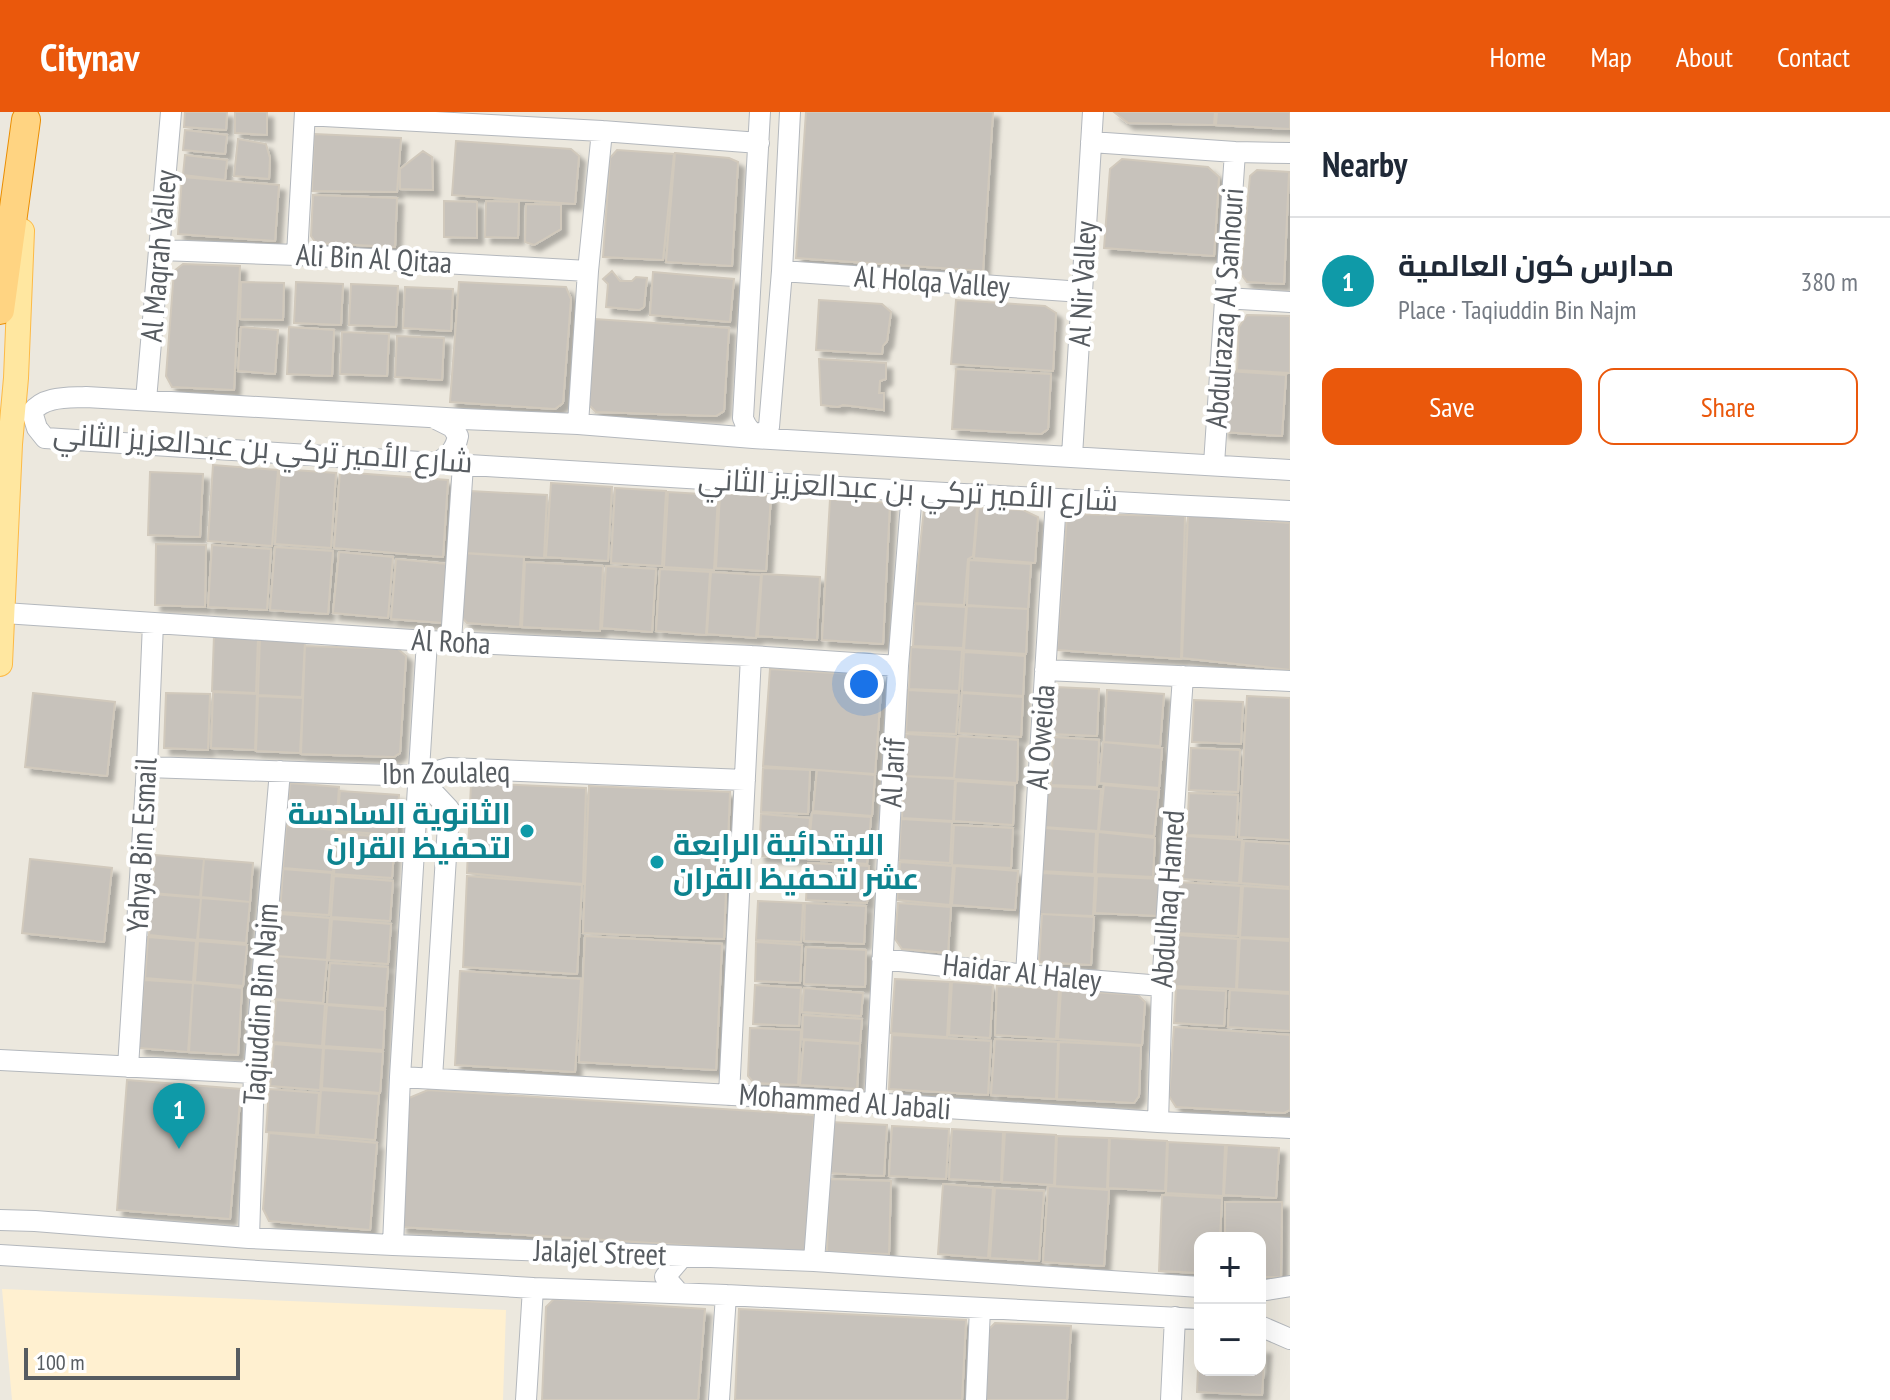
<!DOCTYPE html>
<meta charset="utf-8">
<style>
:root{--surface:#fff;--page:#f6f6f7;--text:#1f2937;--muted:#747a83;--line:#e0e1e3;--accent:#ea580c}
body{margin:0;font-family:"PT Sans Narrow",Cairo,sans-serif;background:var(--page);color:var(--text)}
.controls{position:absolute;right:24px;bottom:24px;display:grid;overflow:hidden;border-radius:16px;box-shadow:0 8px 32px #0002}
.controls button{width:72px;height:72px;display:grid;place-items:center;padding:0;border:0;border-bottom:2px solid var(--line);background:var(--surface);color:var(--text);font:40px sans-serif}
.scale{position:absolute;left:24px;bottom:20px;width:216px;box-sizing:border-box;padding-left:8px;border:4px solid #575c61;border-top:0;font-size:22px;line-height:28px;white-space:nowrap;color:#575c61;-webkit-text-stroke:6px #fff;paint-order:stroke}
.you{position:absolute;left:864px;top:572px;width:28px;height:28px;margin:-20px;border:6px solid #fff;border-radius:50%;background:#1a73e8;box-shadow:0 0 0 12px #1a73e833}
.badge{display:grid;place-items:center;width:52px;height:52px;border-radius:50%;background:var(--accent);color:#fff;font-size:26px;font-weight:700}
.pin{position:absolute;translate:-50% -66px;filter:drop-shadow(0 2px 4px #0008)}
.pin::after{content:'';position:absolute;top:42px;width:28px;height:24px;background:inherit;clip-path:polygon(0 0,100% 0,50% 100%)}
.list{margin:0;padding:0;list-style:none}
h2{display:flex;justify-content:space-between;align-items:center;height:104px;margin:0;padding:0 32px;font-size:34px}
h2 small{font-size:26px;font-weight:400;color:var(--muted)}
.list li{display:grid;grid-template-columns:52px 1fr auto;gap:24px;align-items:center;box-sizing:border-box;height:128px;padding:0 32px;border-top:2px solid var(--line)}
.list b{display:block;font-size:30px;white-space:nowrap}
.list p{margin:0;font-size:26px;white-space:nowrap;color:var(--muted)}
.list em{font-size:26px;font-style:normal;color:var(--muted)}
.actions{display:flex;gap:16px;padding:24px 32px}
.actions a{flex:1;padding:18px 0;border:2px solid var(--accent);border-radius:16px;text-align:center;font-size:28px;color:var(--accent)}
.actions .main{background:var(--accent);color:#fff}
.map{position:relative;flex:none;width:1290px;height:1288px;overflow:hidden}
header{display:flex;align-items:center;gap:48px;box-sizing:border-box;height:112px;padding:0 40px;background:var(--accent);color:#fff}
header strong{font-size:38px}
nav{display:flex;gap:44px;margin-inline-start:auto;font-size:28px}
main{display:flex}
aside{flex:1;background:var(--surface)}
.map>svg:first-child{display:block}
.commercial{fill:#fff0d0}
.building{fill:#c7c2bb;stroke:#d1c9bc;stroke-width:2;filter:url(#shadow)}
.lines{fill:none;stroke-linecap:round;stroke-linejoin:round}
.minor-casing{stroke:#b4b8bd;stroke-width:22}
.major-casing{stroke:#fdba46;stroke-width:26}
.highway-casing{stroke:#ea8d00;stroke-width:30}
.minor{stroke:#fff;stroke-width:20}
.major{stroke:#ffe7a0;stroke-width:24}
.highway{stroke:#ffd482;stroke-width:28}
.culture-dot{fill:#0f9aa8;stroke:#fff;stroke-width:3}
.labels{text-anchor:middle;stroke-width:8;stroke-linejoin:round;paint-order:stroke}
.street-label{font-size:30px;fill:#575c61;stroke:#fff}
.culture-label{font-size:30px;font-weight:bold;fill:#0d838f;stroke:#fff;text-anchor:end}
</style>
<header>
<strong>Citynav</strong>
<nav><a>Home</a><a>Map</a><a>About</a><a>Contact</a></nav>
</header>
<main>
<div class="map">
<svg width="1290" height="1288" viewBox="0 0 1290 1288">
<defs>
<filter id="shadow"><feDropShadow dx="6" dy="6" stdDeviation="2" flood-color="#0004"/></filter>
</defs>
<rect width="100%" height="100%" fill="#ece8de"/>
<!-- commercial -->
<path class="commercial" d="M2,1177L506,1198L503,1288H12Z"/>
<!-- building -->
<path class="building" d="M185,0H227L226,18L184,15Z
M235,0H267V23L235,21Z
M806,0H993L983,159L796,146Z
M1114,0H1215L1214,13L1128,11Z
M1217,0H1290V17L1216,13Z
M185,18L227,23L225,42L183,38Z
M314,22L401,26L397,80L312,79Z
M238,27L266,32L270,46L269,67L234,64Z
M456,29L571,37L579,44L575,92L452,83Z
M617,38L674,42L663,148L603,145L610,46Z
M423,39L432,45L433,78L400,77V57Z
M675,41L729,46L738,50L732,154L666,150Z
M185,43L227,48L225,68L183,63Z
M1122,47L1208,55L1219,65L1214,144L1104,136L1110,57Z
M1257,58L1289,60L1284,172L1247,170L1241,162L1250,64Z
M182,65L279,73L275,129L178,122Z
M313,83L397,86L395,135L316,131L311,124Z
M444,89L477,90V126L444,125Z
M486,89L519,90L518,126L485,125Z
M526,92L561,93V117L534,133L525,130Z
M183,152L240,154L234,278L172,275L166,264L174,159Z
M612,159L620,169H632L636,165L647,166L644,195L639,198L606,195L608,172L603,167Z
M653,160L734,167L730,210L650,203Z
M241,170L284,171L283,208L240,207Z
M296,170L343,172L341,213L294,211Z
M459,170L566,175L571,187L563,291L555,297L450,290Z
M351,172L398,174L396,215L349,213Z
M405,175L453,177L451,219L403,216Z
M819,188L882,192L891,200L887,229L883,234L882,242L816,238Z
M956,188L1045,194L1056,201L1053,259L951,252Z
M1247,203L1290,204V261L1237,258L1239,215Z
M594,207L729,216L724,299L716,304L596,300L589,293Z
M241,215L278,218L275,262L238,259Z
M289,215L334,218L332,264L287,262Z
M342,220L389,222L387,264L340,262Z
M397,224L444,226L442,268L395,265Z
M819,247L886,251V267L880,269L879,281H884V298L843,293L838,295L821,293Z
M956,257L1051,262L1048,317L1041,322L952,317Z
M1227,259L1286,263L1282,324L1223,320Z
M213,353L278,358L272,434L208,429Z
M280,357L336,361L331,436L275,432Z
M150,360L203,362L200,425L148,423Z
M340,360L448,368L443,445L334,436Z
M551,371L612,375L608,449L546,445Z
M615,376L666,379L662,454L611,451Z
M470,379L547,383L544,446L467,441Z
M668,380L718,383L714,458L664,455Z
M720,381L771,384L766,459L716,456Z
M830,387L890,391L883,532L822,528Z
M938,392L977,396L973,444L968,447L964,493L914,491L924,397Z
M978,396L1023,398L1038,405L1035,451L974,446Z
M1067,402L1185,404L1181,547L1057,538Z
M1188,403L1290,411V558L1182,546Z
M156,432L206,433L205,495L155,493Z
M212,433L271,437L267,498L208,495Z
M275,435L333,439L328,502L270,498Z
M339,440L393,445L388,506L333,501Z
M461,441L524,445L520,515L467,511L457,500Z
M396,447L448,452L443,511L391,507Z
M969,448L1031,452L1028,497L967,493Z
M525,450L603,454L600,519L522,515Z
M606,454L656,457L652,520L602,516Z
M660,457L710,460L706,523L656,519Z
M711,460L761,463L756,526L707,522Z
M762,462L820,465L817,528L758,524Z
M915,492L966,495L963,536L913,534Z
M967,494L1028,497L1026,542L964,538Z
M214,523L258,525L256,581L212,579Z
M260,527L305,529L302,585L258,583Z
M305,534L398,537L406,544L400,641L394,645L301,642Z
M911,535L962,538L959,579L909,577Z
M964,540L1025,544L1023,584L962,580Z
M770,557L882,564L875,662L763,654Z
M1054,575L1099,577L1097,624L1051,622Z
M908,578L959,581L956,622L906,620Z
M1107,578L1164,582L1160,634L1104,630Z
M213,580L257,582L255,638L211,636Z
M33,581L115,590L107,664L25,655Z
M166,581L210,582L208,638L164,636Z
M962,581L1023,585L1021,625L959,621Z
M258,584L303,586L300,641L256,639Z
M1247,584L1290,586V728L1239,725Z
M1194,588L1243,590L1241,632L1192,630Z
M906,622L957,625L954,666L903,664Z
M958,624L1018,628L1017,671L954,667Z
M1054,625L1099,628L1097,675L1051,673Z
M1103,630L1162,636L1159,676L1099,671Z
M1191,636L1240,638L1238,680L1189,678Z
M763,656L810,658L808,702L761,700Z
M817,658L875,663L872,704L813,699Z
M904,664L955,667L953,709L902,706Z
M956,669L1015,673L1013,713L954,709Z
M290,671L339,675L336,717L286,713Z
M471,671L586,676L583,772L467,761Z
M1104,673L1159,678L1154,724L1099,719Z
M589,674L730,680L724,827L583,821Z
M1046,674L1101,677L1098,719L1044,715Z
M340,679L399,683L396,723L337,719Z
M1189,681L1238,683L1236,725L1187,723Z
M812,701L871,705L867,752L808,747Z
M761,702L810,706L807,747L759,744Z
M901,707L952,710L950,751L899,748Z
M954,713L1013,716L1011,756L952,753Z
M286,714L336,718L333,760L283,756Z
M1044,716L1096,720L1094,762L1042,759Z
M1098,720L1155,726L1153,765L1096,762Z
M337,721L395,726L392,766L334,762Z
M1186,724L1242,728L1239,771L1183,767Z
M1244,729L1290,732V775L1241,771Z
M155,743L204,747L200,785L152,781Z
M30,747L112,756L104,830L22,821Z
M204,747L253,751L250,790L201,785Z
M900,750L953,754L950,793L897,788Z
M808,751L869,754L867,791L806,788Z
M955,754L1018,759L1015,798L952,793Z
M283,757L332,761L329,803L280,800Z
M1042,761L1095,764L1093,804L1040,802Z
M334,764L393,769L390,809L331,805Z
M467,764L582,773L577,862L463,855Z
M1097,764L1161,767L1159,804L1095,801Z
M1179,770L1241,774L1238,824L1176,821Z
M1243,774L1290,777V827L1240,825Z
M152,782L201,786L197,828L149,823Z
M201,786L250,790L246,831L198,827Z
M758,789L803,791L801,830L756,828Z
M805,791L866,794L864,832L804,829Z
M898,791L951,795L948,841L902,837L895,827Z
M280,802L330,806L327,848L277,844Z
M1042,802L1094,805L1091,853L1039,850Z
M332,807L391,812L388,852L329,848Z
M1177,823L1238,827L1236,877L1174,874Z
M585,824L722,832L716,958L579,950Z
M148,825L196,829L193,870L145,866Z
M1240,826L1290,829V880L1237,877Z
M198,829L247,833L243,874L195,870Z
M756,830L802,833L800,871L755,869Z
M806,835L866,838L865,875L804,872Z
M277,844L327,848L323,891L274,887Z
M330,851L388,855L385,896L327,892Z
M460,859L581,867L575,960L455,953Z
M895,867L950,870L947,925L891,921Z
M144,868L193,871L188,940L139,936Z
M952,870L993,873L990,926L949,923Z
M193,871L242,876L238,943L189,940Z
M755,873L801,876L799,914L753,912Z
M997,874L1059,877L1056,927L995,923Z
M804,876L863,881L861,904L802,900Z
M1176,876L1226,879L1224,914L1174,911Z
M1061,878L1138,883L1145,890L1142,933L1058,927Z
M1230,878L1290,882V919L1228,915Z
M276,888L325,892L322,934L273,930Z
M327,893L385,898L383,938L324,934Z
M803,903L862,907L860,931L802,927Z
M1174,915L1290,923V998L1284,1001L1176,995L1169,984Z
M750,916L801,918L798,973L754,971L748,964Z
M892,923L991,929L988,983L889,977Z
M995,927L1058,930L1056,987L991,983Z
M804,928L860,932L857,977L800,973Z
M1059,930L1141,934L1139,984L1134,991L1057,987Z
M274,932L323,936L320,978L270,974Z
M324,936L383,940L380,981L322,976Z
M127,968L241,977L230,1107L117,1098Z
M269,977L319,981L316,1023L266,1020Z
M321,978L379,982L375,1028L318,1023Z
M428,978L814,1003L806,1141L401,1115L409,986Z
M830,1010L887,1013L884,1064L827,1061Z
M892,1014L949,1017L946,1067L889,1064Z
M952,1017L1003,1020L1001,1070L949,1067Z
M1005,1020L1056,1023L1054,1073L1002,1070Z
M269,1021L377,1031L370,1118L269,1109L263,1097Z
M1057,1024L1109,1026L1107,1077L1055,1074Z
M1110,1026L1167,1029L1165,1079L1108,1076Z
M1168,1030L1225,1033L1223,1084L1166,1081Z
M1227,1033L1279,1036L1276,1086L1224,1083Z
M829,1067L891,1069L889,1142L827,1140Z
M943,1072L993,1076L988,1146L938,1142Z
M1048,1074L1109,1078L1104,1154L1043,1150Z
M995,1076L1044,1079L1039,1149L990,1146Z
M1162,1083L1222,1086L1220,1126H1200V1161L1159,1159Z
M1225,1090H1282L1281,1165H1260V1126H1225Z
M554,1187L705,1197L698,1288H542L546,1195Z
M739,1197L966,1208L962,1288H735Z
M995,1211L1071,1214L1067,1288H984L986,1220Z
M1199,1233L1200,1258H1260V1236H1265L1262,1283L1197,1280Z"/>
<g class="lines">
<defs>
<path id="minor" d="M760,0L743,306C747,318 757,329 769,315L782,159L790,0
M305,3L602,19L759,31
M1091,30L1235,40L1290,41
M160,138L297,143L588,159
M297,143L305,0
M782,159L1082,180
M1225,186L1290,190
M146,288L171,0
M434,306L452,315L458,324C455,339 449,343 437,351
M578,312L588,159L602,19
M1072,344L1093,0
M1214,352L1235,40
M1290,358L753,326L578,312L463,307L86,285C67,286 44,284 32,300L37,316L45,326C460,353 875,379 1290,399
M4,501L427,529L751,544L898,554
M451,529L463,353
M1045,558L1290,569
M147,655L418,664L449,656L745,668
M418,664L449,697L432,966
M882,847L1026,863L1162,874
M1026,863L1056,388
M0,948L254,961
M128,955L147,655L153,511
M400,965L826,988L1158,1010L1290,1016
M729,983L751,544
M875,991L898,554L912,379
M1158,1010L1162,874L1183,564
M0,1108L35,1109L249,1126L393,1133L814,1149L1200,1175
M249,1126L254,961L280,659
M393,1133L400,965L427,529
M0,1143L533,1176L726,1183L1200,1207
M814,1149L826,988
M1260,1179L1290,1174
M679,1181L665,1165L683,1144
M1260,1214L1290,1227
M526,1288L533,1176
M719,1288L726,1183
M976,1288L980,1196
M1171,1288L1175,1205"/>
<path id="major" d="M0,552L10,332L16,266L22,119"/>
<path id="highway" d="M0,198L26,8"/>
</defs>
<!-- minor casing -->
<use href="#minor" class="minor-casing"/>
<!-- major casing -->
<use href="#major" class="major-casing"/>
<!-- highway casing -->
<use href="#highway" class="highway-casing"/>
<!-- minor -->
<use href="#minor" class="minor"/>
<!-- major -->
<use href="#major" class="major"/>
<!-- highway -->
<use href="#highway" class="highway"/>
</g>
<!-- markers -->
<g class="culture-dot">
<circle cx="527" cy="719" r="8"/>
<circle cx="657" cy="750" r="8"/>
</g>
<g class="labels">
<!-- street labels -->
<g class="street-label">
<text transform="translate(159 144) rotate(-85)" y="10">Al Maqrah Valley</text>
<text transform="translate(374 147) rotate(3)" y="10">Ali Bin Al Qitaa</text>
<text transform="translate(932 170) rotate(4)" y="10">Al Holqa Valley</text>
<text transform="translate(1083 172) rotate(-87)" y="10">Al Nir Valley</text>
<text transform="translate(1225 196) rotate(-86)" y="10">Abdulrazaq Al Sanhouri</text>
<text transform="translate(263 336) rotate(4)" y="10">شارع الأمير تركي بن عبدالعزيز الثاني</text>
<text transform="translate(908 378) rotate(3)" y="10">شارع الأمير تركي بن عبدالعزيز الثاني</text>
<text transform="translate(451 530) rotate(3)" y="10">Al Roha</text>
<text transform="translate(1041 625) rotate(-86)" y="10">Al Oweida</text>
<text transform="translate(446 661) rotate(-1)" y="10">Ibn Zoulaleq</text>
<text transform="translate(893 661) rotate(-87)" y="10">Al Jarif</text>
<text transform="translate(142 733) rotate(-87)" y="10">Yahya Bin Esmail</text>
<text transform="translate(1168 787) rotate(-86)" y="10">Abdulhaq Hamed</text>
<text transform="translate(1022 861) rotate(6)" y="10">Haidar Al Haley</text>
<text transform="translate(261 892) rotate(-86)" y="10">Taqiuddin Bin Najm</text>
<text transform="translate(845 990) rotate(4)" y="10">Mohammed Al Jabali</text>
<text transform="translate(600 1141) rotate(2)" y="10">Jalajel Street</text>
</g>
<!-- culture labels -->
<g class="culture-label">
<text x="511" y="712">الثانوية السادسة<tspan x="511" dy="34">لتحفيظ القران</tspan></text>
<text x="673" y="743" text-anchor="start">الابتدائية الرابعة<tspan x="673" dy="34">عشر لتحفيظ القران</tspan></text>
</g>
</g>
</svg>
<div class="controls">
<button>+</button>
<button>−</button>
</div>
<div class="scale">100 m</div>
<div class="you"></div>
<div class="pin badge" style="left:179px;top:1037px;background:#0f9aa8">1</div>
</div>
<aside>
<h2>Nearby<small></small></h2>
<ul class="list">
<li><span class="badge" style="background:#0f9aa8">1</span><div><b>مدارس كون العالمية</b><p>Place · Taqiuddin Bin Najm</p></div><em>380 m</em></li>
</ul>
<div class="actions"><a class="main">Save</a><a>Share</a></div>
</aside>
</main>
